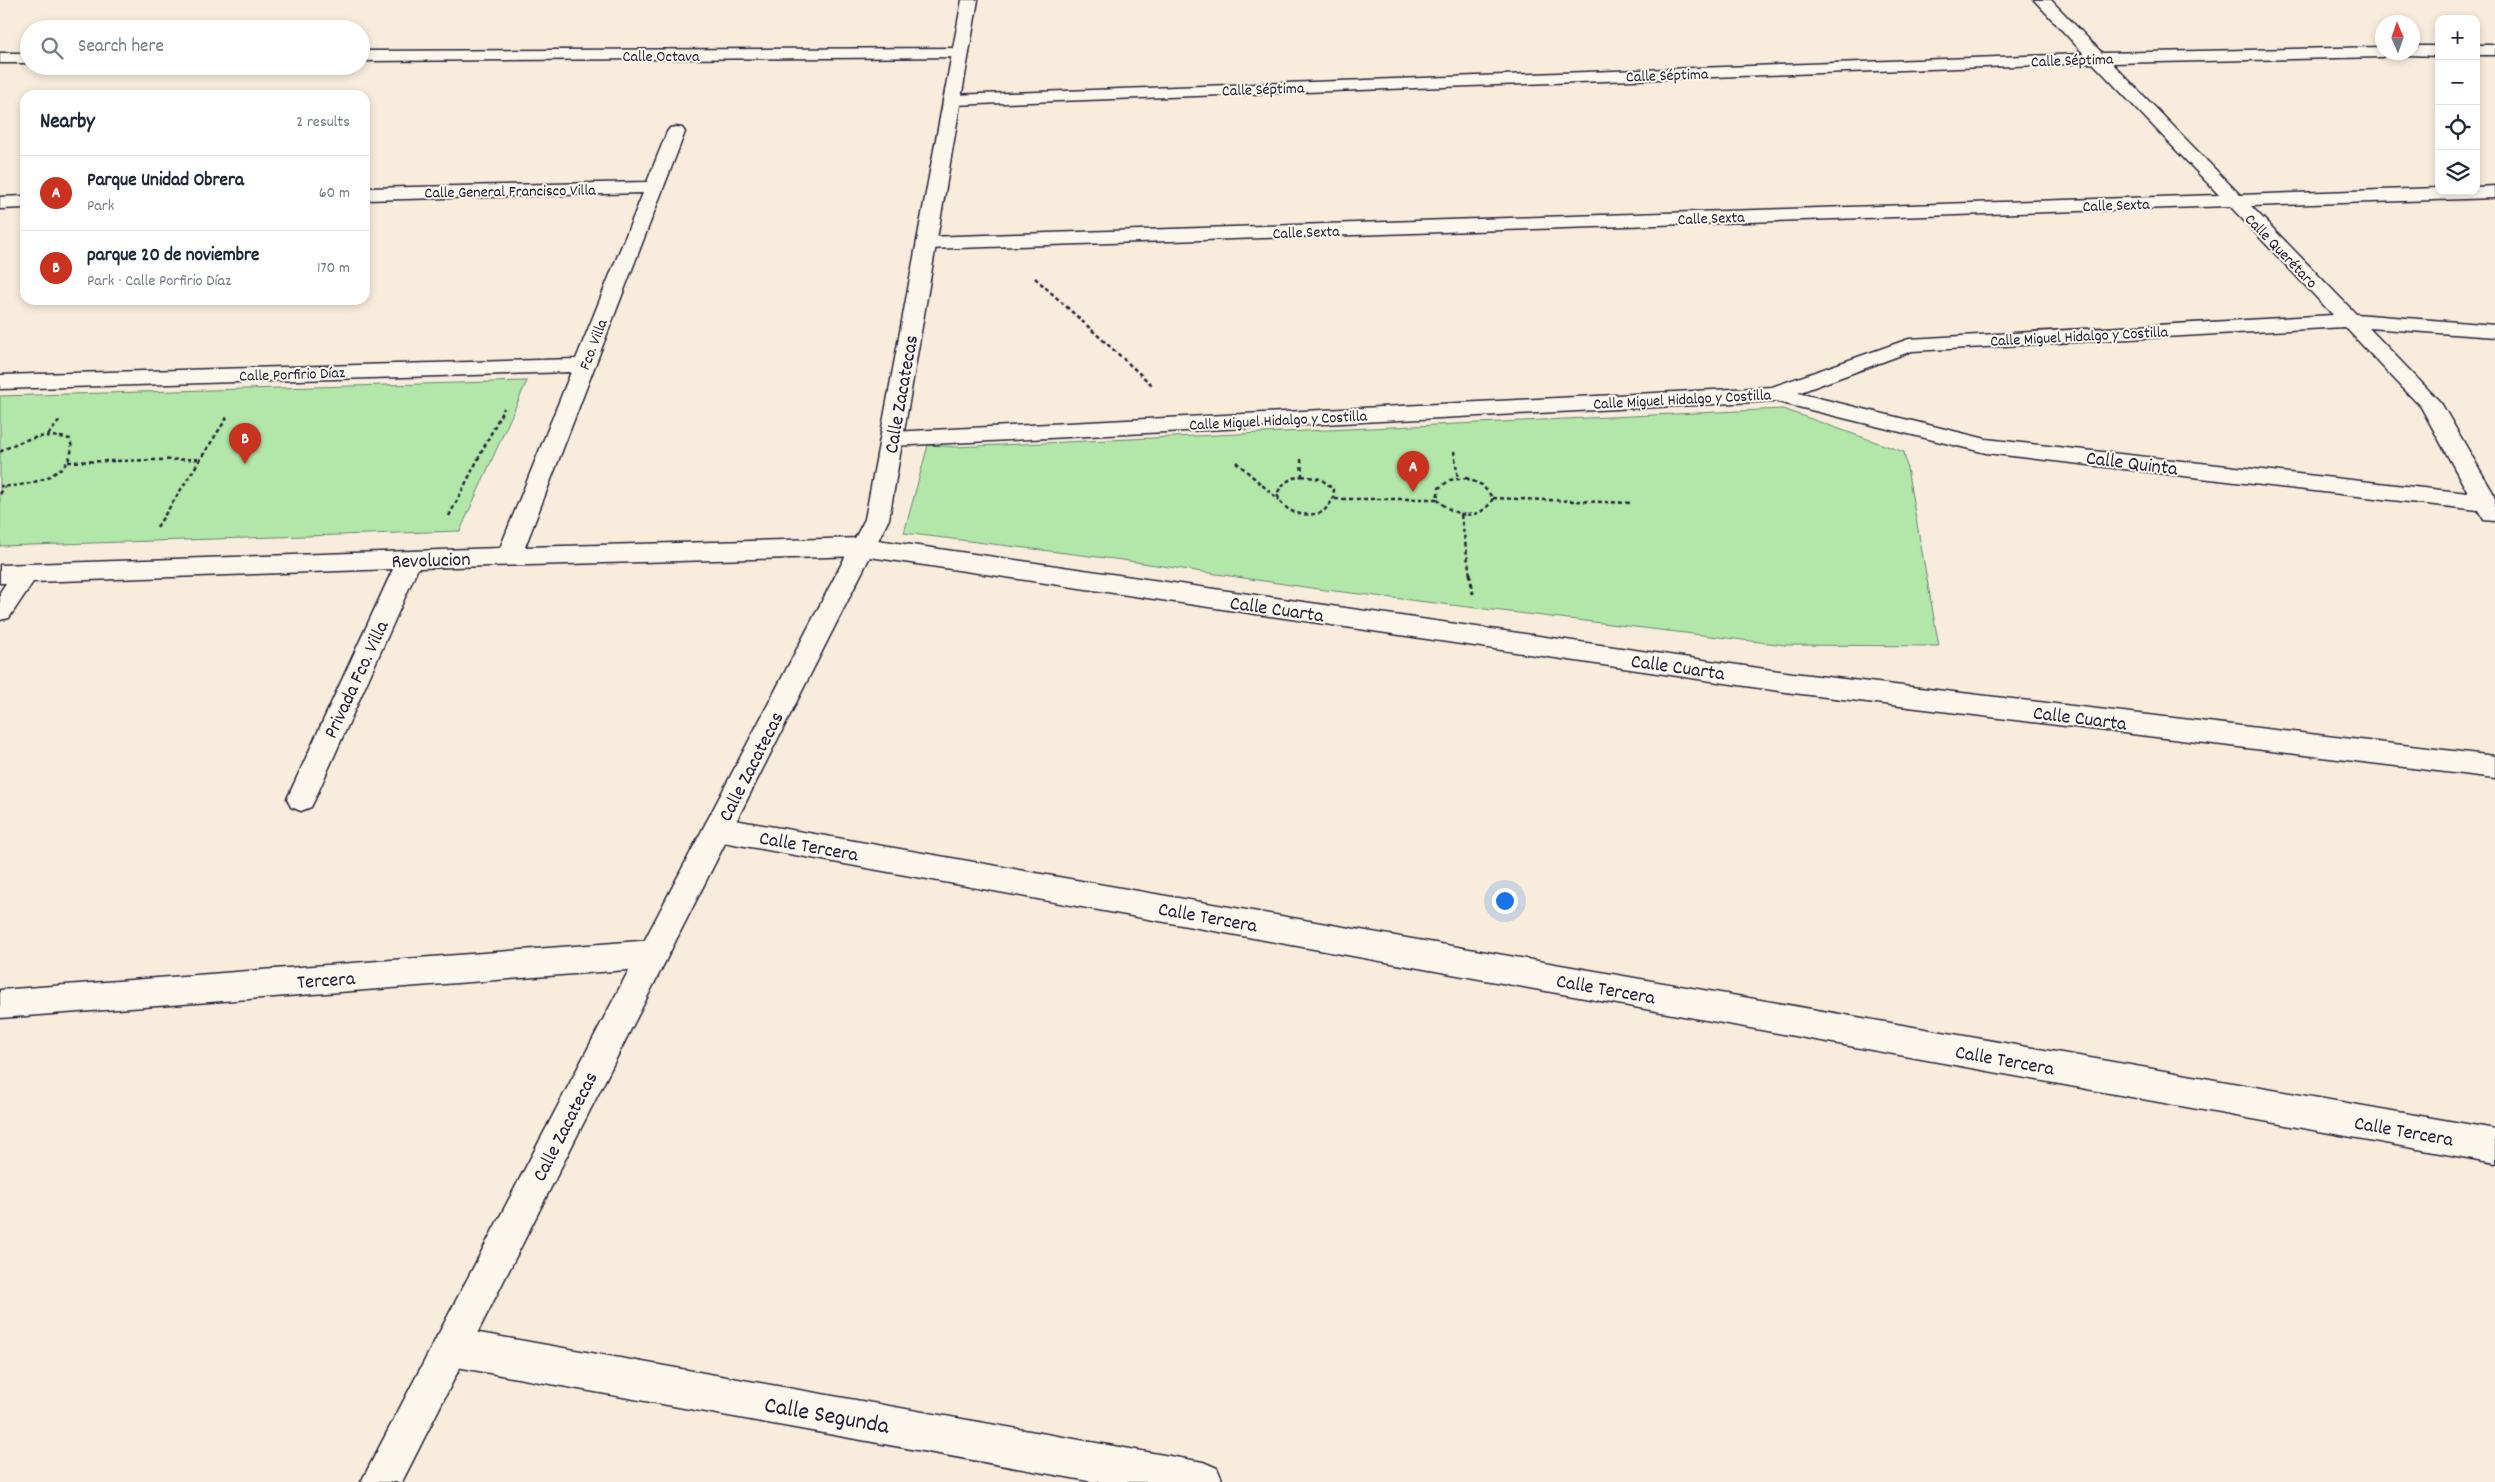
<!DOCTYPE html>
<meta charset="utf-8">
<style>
:root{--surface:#fff;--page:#f2f2f3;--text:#1f2937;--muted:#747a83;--line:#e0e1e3;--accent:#c8321e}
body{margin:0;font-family:Dekko,sans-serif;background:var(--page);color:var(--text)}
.controls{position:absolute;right:15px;top:15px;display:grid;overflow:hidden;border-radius:10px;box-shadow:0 2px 8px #0003}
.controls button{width:45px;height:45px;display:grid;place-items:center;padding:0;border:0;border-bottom:1px solid var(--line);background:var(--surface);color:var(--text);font:25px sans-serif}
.compass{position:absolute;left:2375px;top:15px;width:45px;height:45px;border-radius:50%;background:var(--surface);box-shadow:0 2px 8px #0003;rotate:358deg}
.you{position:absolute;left:1504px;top:900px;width:18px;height:18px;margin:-12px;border:4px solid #fff;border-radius:50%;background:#1a73e8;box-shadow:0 0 0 8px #1a73e833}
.badge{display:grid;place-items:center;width:32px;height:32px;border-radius:50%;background:var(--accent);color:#fff;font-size:16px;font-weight:700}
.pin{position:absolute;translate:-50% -41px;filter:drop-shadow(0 1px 2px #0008)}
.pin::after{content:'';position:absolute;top:26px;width:18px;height:15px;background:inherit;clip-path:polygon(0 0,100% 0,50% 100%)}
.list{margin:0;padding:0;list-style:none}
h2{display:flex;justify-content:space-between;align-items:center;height:65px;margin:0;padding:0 20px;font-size:21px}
h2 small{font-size:16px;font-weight:400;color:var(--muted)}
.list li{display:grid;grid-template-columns:32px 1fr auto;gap:15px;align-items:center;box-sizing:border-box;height:75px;padding:0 20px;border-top:1px solid var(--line)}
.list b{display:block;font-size:19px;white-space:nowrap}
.list p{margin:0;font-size:16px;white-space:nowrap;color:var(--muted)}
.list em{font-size:16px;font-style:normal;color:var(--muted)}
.icon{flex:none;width:28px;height:28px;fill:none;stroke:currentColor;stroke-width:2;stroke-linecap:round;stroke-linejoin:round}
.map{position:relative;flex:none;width:2495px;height:1482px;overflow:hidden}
.search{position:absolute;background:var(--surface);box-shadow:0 2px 8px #0003;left:20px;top:20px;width:350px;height:55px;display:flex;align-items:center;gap:12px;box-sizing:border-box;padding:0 18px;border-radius:28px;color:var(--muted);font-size:19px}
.panel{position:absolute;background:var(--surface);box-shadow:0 2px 8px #0003;left:20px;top:90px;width:350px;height:215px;border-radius:15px}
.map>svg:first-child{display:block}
.green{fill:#b2e7a9;stroke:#6a8472}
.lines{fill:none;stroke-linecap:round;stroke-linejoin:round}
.minor-casing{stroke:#22223b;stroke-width:3}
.tertiary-casing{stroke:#22223b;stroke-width:3}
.path-far1{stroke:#22223b;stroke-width:2.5;stroke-dasharray:4 3;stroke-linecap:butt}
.path{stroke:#22223b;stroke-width:3;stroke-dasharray:5 4;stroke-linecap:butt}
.minor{fill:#fbf7ec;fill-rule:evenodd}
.tertiary{fill:#fbf7ec;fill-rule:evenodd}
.labels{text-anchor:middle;stroke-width:4;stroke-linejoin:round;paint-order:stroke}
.far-street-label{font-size:16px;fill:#22223b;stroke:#fbf7ec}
.street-label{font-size:20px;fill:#22223b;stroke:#fbf7ec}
.near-street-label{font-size:24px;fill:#22223b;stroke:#fbf7ec}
</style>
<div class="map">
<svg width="2495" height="1482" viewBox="0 0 2495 1482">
<rect width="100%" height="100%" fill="#f8ecdc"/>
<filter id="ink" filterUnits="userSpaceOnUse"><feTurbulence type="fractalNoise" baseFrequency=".02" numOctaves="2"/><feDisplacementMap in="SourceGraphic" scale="10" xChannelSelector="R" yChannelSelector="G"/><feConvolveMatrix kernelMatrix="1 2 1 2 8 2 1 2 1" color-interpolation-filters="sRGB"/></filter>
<g filter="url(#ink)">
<!-- green -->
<path class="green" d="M527,381L460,531L0,546V396Z
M1783,409L1904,452L1939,646L1785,645L1318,589L1122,560L904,533L928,445L957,447Z"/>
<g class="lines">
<defs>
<path id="minor" d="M2034,0H2051L2102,53L2382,47V52H2390L2382,57L2112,63L2240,195L2439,188V191H2476V187L2495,186V198L2251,206L2356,314L2495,325V337L2369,328L2441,403L2495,496V521L2484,520L2478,510L1986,453L1774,401L892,446L884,444L881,439L884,434L892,432L1772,387L1909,339L2333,315L2230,206L927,249L920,247L917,243L920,239L927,237L2219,195L2093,63L952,105L946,104L943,100L946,96L952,95L2084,54ZM2345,327L2421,407L2468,493L1986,439L1798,393L1912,351Z
M2476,45H2495V55H2476Z
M2412,46H2439V56L2406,55L2405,52H2412Z
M961,48L967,49L969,53L967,57L361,61V51Z
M0,53H29V63H0Z
M676,127L682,128L685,132L525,547L863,538L1793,673L2495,756V778L1793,693L863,556L418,568L315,799L311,807L301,811L291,807L287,799L393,569L33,582L9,618L0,620V592L6,583H0V565L500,548L571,372L0,389V375L576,359L643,193L365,200V188L647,182L667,132L670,128Z
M25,196V208L0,209V197Z
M717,817L2495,1129V1163L717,841L707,837L703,829L707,821Z
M653,940L664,944L668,954L664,964L653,968L0,1018V990Z
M451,1328L1203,1462L1217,1468L1223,1482H1094L451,1366L438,1360L432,1347L438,1334Z"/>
<path id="tertiary" d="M962,0H978L889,519L402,1482H361L865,519Z"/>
</defs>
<!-- minor casing -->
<use href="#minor" class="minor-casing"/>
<!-- tertiary casing -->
<use href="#tertiary" class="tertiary-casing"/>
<!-- path-far1 -->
<path class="path-far1" d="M1035,278L1152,385
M48,435L60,420
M1454,451L1458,479
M0,452C22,439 44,432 70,439C81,474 26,488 0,486
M1301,459L1302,476
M68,462L201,459
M1236,462L1279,500
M1302,476L1321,479L1334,490L1333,500L1323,512C1304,518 1284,514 1277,494C1282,483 1290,478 1302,476Z
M1466,478L1482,485L1493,498C1481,523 1453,517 1437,499L1439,488L1450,480Z
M0,494L5,487
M1493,498L1632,503
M1335,499H1437
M1461,515L1470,575
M449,516L504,408
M157,527L228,416"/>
<!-- path -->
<path class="path" d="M1470,573L1473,594"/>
<!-- minor -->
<use href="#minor" class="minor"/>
<!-- tertiary -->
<use href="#tertiary" class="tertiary"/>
</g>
</g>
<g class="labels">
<!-- far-street labels -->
<g class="far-street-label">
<text x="661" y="61">Calle Octava</text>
<text transform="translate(2072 59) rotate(-2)" y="6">Calle Séptima</text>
<text transform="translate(1667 74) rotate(-2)" y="6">Calle Séptima</text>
<text transform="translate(1263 88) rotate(-2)" y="6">Calle Séptima</text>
<text transform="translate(510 190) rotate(-1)" y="6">Calle General Francisco Villa</text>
<text transform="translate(2116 204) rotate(-2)" y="6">Calle Sexta</text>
<text transform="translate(1711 217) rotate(-2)" y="6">Calle Sexta</text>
<text transform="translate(1306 231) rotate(-2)" y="6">Calle Sexta</text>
<text transform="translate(2282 250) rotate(46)" y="6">Calle Querétaro</text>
<text transform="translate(2079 335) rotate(-3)" y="6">Calle Miguel Hidalgo y Costilla</text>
<text transform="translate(592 344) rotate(-69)" y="6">Fco. Villa</text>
<text transform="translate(292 373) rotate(-2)" y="6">Calle Porfirio Díaz</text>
<text transform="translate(1682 398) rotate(-3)" y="6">Calle Miguel Hidalgo y Costilla</text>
<text transform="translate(1278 419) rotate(-3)" y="6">Calle Miguel Hidalgo y Costilla</text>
</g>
<!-- street labels -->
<g class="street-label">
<text transform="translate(900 394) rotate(-80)" y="7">Calle Zacatecas</text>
<text transform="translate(2132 462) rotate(7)" y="7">Calle Quinta</text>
<text transform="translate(431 559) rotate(-2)" y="7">Revolucion</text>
<text transform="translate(1277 608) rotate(8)" y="7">Calle Cuarta</text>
<text transform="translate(1678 666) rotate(8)" y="7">Calle Cuarta</text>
<text transform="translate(355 679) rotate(-65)" y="7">Privada Fco. Villa</text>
<text transform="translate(2080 717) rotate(7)" y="7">Calle Cuarta</text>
<text transform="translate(750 766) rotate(-63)" y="7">Calle Zacatecas</text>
<text transform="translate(809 845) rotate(10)" y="7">Calle Tercera</text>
<text transform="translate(1208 916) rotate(10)" y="7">Calle Tercera</text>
<text transform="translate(326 979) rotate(-4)" y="7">Tercera</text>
<text transform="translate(1606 988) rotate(10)" y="7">Calle Tercera</text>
<text transform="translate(2005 1059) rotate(10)" y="7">Calle Tercera</text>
<text transform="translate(564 1126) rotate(-63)" y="7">Calle Zacatecas</text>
<text transform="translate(2404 1130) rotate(10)" y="7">Calle Tercera</text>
</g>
<!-- near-street labels -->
<g class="near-street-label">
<text transform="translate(827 1414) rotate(10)" y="8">Calle Segunda</text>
</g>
</g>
</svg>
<div class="controls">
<button>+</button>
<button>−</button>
<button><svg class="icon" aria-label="locate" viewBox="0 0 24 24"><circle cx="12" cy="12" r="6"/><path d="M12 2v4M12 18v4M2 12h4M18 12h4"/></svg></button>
<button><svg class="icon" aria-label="layers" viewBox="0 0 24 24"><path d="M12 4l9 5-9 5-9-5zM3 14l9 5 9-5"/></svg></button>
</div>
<svg class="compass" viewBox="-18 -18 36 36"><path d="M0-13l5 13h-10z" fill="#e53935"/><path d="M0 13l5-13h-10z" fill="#747a83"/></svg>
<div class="you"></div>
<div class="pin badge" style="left:1413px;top:492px">A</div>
<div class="pin badge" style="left:245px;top:464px">B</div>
<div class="search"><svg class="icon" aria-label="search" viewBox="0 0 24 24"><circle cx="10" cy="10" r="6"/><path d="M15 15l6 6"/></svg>Search here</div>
<section class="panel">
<h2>Nearby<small>2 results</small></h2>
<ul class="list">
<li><span class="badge">A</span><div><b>Parque Unidad Obrera</b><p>Park</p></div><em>60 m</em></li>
<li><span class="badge">B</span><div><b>parque 20 de noviembre</b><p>Park · Calle Porfirio Díaz</p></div><em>170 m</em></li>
</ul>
</section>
</div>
